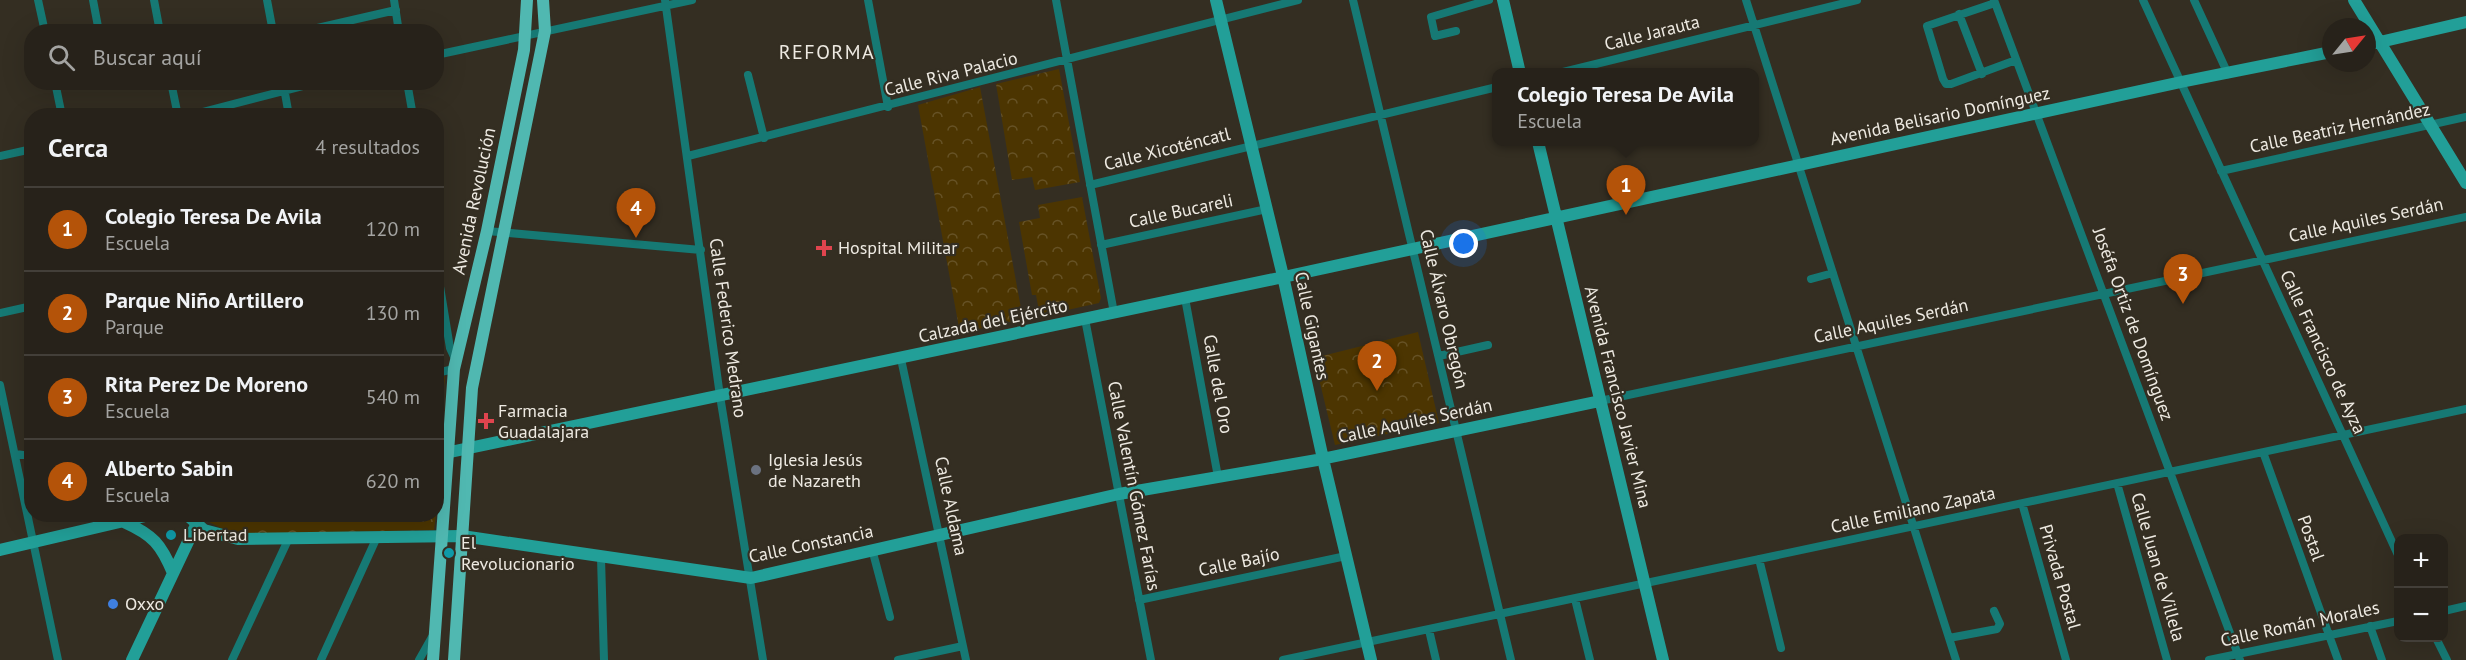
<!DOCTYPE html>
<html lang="es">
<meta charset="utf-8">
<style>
:root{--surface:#27221a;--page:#2f2a23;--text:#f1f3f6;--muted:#a4a4a2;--line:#433f39;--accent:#b45309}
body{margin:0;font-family:"PT Sans",sans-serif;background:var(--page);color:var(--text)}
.controls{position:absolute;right:18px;bottom:18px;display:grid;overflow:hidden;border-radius:12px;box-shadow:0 6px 24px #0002}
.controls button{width:54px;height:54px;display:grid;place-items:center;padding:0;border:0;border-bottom:2px solid var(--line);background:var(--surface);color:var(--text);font:30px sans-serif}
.compass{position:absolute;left:2322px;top:18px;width:54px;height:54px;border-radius:50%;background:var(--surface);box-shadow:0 6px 24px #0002;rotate:60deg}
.you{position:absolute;left:1464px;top:244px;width:21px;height:21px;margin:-15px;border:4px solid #fff;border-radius:50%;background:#1a73e8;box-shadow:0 0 0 9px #1a73e833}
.badge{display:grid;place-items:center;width:39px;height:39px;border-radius:50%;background:var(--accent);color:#fff;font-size:20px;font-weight:700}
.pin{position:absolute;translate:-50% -50px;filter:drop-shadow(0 2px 3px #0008)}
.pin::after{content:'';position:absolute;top:32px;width:21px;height:18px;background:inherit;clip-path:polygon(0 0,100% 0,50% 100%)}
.popup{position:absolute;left:1492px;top:68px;width:267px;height:78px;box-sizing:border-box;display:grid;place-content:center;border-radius:12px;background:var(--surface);filter:drop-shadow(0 2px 4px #0005);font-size:20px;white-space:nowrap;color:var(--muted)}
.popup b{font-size:22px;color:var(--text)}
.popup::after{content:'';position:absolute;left:50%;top:100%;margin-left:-12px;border:12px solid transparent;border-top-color:var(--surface)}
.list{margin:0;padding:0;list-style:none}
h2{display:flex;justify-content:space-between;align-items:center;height:78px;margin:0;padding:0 24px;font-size:26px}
h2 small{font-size:20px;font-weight:400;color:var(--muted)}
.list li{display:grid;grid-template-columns:39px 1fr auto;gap:18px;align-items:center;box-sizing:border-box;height:84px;padding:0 24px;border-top:2px solid var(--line)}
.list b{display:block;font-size:22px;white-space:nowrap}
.list p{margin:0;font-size:20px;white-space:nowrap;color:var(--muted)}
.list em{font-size:20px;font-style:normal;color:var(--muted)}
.icon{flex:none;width:33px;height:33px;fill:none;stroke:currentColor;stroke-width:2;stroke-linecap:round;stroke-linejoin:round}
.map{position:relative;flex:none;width:2466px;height:660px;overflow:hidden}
.search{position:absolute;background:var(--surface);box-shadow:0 6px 24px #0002;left:24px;top:24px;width:420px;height:66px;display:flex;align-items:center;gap:15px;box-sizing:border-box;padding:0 21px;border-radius:24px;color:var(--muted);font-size:22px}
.panel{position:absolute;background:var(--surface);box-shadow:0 6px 24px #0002;left:24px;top:108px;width:420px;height:414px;border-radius:24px}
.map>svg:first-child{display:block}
.park{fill:url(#park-crowns)}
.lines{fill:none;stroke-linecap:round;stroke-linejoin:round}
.street{stroke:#167974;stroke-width:8}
.secondary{stroke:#229f98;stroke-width:12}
.primary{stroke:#50b8b1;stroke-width:12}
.health-dot{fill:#e0444e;stroke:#342e22;stroke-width:2}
.worship-dot{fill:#6b7280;stroke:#342e22;stroke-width:2}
.culture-dot{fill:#0f9aa8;stroke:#342e22;stroke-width:2}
.shop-dot{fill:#3f7fe0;stroke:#342e22;stroke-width:2}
.labels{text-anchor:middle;stroke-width:4.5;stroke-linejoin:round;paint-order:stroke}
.street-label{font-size:18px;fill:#eeeae2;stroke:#342e22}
.poi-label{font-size:18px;fill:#eeeae2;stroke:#342e22;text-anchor:start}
.neighbourhood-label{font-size:20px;letter-spacing:1.5px;fill:#eeeae2;stroke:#342e22}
</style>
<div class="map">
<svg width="2466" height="660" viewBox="0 0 2466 660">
<defs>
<pattern id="park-crowns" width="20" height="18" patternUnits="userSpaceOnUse" patternTransform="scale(1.5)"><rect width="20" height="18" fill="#4c3501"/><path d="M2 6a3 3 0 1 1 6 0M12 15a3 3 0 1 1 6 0" fill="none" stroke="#665226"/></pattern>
</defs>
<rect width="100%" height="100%" fill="#342e22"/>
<!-- park -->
<path class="park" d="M1059,69L1080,182L1035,190L1032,177L1012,180L996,84Z
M980,87L1023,319L960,333L918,105Z
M1082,197L1101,298L1099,303L1040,316L1036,295H1032L1019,222L1040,218L1038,205Z
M1418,332L1439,423L1335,445L1314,358Z
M445,376L439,442L437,443V378Z
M195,515H436L434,530L247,534L225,530Z"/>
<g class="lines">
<!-- street -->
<path class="street" d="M38,0L45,32
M93,0L99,32
M154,0L160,32
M267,0L273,32
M394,0L399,32
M665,0L720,396L763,660
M868,0L888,107
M1056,0L1114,313
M1353,0L1511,660
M1746,0L1956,660
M1994,0L2240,660
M2143,0L2398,555
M2194,0L2228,74
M1995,3L1927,26L1943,79L1946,84H1951L2016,60
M1959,14L1982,74
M1456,31L1435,36L1431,17L1489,0
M300,32L396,10
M436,55L692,0
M1559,73L1857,0
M748,75L764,138
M55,82L62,116
M171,82L178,116
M283,82L289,116
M407,82L413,116
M187,116L319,82
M0,156L32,149
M688,156L1298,0
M2221,171L2466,117
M1090,185L1497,87
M487,231L701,250
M1101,245L1267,209
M436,262L450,348L456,361
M1811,279L1833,273
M1185,298L1218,477
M0,313L32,306
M1085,319L1151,660
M1439,356L1488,345
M901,359L966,660
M436,373L454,369
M0,385L58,660
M1600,401L2466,217
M2263,452L2338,660
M15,454L32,456
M2117,483L2167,660
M2022,503L2066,660
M872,549L890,617
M601,558L604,660
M1759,559L1781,648
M1575,599L1590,660
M1139,600L1346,556
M2444,611L2466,606
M2370,626L2382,660
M1429,630L1436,660
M1949,638L1997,629L2000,624L1994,611
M2436,638L2447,660
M232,660L288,540
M321,660L377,537
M419,660L432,637
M898,660L963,646
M1283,660L2466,409
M2209,660L2398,621"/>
<!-- secondary -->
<path class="secondary" d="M1216,0L1283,276L1323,459L1371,660
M1503,0L1520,73
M2354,0L2466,183
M2367,45L2466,22
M1538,142L1663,660
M436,455L1279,278L2181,82L2331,52
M186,514L204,530L238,539L462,536L751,578L1119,494L1317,460L1600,401
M124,522C153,535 161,544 173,573
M0,550L154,514
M132,660L196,525"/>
<!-- primary -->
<path class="primary" d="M433,660L454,369L487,231L524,50L527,0
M454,660L472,388L545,31L543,0"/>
</g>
<!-- markers -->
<g class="health-dot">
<path d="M821 239h6v6h6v6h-6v6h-6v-6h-6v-6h6z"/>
<path d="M483 412h6v6h6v6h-6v6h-6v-6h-6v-6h6z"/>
</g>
<circle class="worship-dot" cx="756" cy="470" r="6"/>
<g class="culture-dot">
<circle cx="171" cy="535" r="6"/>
<circle cx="449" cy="553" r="6"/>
</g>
<circle class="shop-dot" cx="113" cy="604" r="6"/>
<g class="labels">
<!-- street labels -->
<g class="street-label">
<text transform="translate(1652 33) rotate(-14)" y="6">Calle Jarauta</text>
<text transform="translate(951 74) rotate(-14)" y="6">Calle Riva Palacio</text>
<text transform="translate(1940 116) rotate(-12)" y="6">Avenida Belisario Domínguez</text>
<text transform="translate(2340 128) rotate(-12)" y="6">Calle Beatriz Hernández</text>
<text transform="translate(1167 149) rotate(-14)" y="6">Calle Xicoténcatl</text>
<text transform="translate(474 201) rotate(-78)" y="6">Avenida Revolución</text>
<text transform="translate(1181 211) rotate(-12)" y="6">Calle Bucareli</text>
<text transform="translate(2366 220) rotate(-12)" y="6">Calle Aquiles Serdán</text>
<text transform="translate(1444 309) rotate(77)" y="6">Calle Álvaro Obregón</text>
<text transform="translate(993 321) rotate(-12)" y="6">Calzada del Ejército</text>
<text transform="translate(1891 321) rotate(-12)" y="6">Calle Aquiles Serdán</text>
<text transform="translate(2133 324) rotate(70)" y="6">Joséfa Ortiz de Domínguez</text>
<text transform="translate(1312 326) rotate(78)" y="6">Calle Gigantes</text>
<text transform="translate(728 328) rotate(82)" y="6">Calle Federico Medrano</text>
<text transform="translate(2323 352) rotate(65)" y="6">Calle Francisco de Ayza</text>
<text transform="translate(1218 384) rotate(80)" y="6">Calle del Oro</text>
<text transform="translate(1618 397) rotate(76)" y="6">Avenida Francisco Javier Mina</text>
<text transform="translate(1415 421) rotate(-12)" y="6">Calle Aquiles Serdán</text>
<text transform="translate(1134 486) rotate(79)" y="6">Calle Valentín Gómez Farías</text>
<text transform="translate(951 506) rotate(78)" y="6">Calle Aldama</text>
<text transform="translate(1913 510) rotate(-12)" y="6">Calle Emiliano Zapata</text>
<text transform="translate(2311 538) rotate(70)" y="6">Postal</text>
<text transform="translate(811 544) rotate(-12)" y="6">Calle Constancia</text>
<text transform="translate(1239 562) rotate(-12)" y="6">Calle Bajío</text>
<text transform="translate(2158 567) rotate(74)" y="6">Calle Juan de Villela</text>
<text transform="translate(2060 577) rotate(74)" y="6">Privada Postal</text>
<text transform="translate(2300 624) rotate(-12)" y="6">Calle Román Morales</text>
</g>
<!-- poi labels -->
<g class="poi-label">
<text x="838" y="254">Hospital Militar</text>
<text x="498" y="417">Farmacia<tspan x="498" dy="21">Guadalajara</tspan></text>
<text x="768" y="466">Iglesia Jesús<tspan x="768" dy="21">de Nazareth</tspan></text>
<text x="183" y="541">Libertad</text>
<text x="461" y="549">El<tspan x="461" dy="21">Revolucionario</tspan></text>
<text x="125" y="610">Oxxo</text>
</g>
<!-- neighbourhood labels -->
<g class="neighbourhood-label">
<text x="827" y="59">REFORMA</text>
</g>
</g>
</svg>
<div class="controls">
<button>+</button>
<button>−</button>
</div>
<svg class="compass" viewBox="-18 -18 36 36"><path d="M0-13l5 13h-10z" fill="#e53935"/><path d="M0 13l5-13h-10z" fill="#a4a4a2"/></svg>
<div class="you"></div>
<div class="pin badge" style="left:1626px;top:215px">1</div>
<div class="popup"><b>Colegio Teresa De Avila</b>Escuela</div>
<div class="pin badge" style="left:1377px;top:391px">2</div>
<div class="pin badge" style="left:2183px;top:304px">3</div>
<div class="pin badge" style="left:636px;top:238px">4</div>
<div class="search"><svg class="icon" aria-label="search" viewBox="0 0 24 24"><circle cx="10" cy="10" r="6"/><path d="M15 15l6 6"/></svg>Buscar aquí</div>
<section class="panel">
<h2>Cerca<small>4 resultados</small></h2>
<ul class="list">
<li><span class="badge">1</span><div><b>Colegio Teresa De Avila</b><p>Escuela</p></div><em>120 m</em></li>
<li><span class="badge">2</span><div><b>Parque Niño Artillero</b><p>Parque</p></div><em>130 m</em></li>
<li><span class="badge">3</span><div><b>Rita Perez De Moreno</b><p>Escuela</p></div><em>540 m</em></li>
<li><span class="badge">4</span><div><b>Alberto Sabin</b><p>Escuela</p></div><em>620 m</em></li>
</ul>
</section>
</div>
